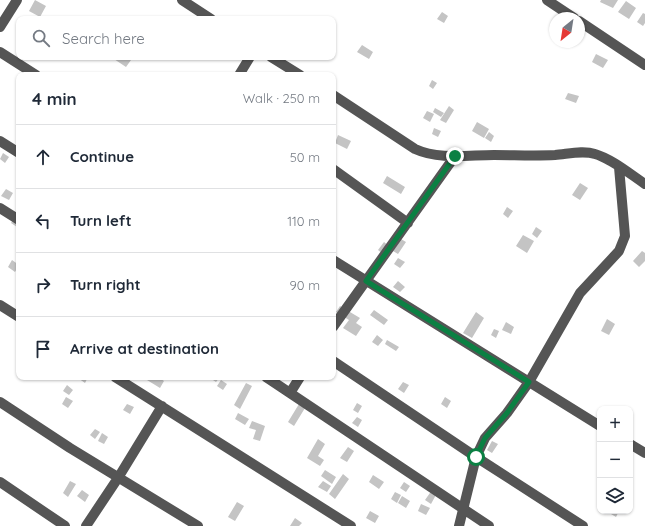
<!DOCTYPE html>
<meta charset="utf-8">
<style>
:root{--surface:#fff;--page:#f2f2f3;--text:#1f2937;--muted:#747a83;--line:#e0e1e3}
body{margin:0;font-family:Quicksand,sans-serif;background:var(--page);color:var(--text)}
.controls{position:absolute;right:12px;bottom:12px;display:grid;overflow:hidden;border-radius:8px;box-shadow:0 1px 3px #0004}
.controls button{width:36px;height:36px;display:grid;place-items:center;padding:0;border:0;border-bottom:1px solid var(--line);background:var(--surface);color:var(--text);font:20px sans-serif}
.compass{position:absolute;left:549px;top:12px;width:36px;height:36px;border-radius:50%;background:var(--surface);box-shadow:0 1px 3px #0004;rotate:210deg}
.stop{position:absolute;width:12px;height:12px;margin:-9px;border:3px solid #0b8043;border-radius:50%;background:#fff}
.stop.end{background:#0b8043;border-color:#fff;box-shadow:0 1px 4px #0008}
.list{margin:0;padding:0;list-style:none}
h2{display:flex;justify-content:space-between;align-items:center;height:52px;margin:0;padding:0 16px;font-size:17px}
h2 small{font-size:13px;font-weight:400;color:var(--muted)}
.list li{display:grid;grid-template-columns:26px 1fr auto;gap:12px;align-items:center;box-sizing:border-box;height:64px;padding:0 16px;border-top:1px solid var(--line)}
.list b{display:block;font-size:15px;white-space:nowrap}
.list em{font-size:13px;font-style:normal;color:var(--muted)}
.icon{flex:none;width:22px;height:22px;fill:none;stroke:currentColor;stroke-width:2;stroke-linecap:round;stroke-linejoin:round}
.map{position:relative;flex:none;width:645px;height:526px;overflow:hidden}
.search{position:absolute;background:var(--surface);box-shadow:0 1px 3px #0004;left:16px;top:16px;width:320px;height:44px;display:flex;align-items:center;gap:10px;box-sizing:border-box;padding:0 14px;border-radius:8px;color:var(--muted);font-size:15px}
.panel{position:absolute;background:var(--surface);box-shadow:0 1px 3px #0004;left:16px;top:72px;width:320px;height:308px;border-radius:8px}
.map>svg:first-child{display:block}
.building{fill:#c4c4c4}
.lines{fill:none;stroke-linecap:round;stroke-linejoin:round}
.minor{stroke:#555;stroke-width:10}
.route{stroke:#0b8043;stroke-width:5}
</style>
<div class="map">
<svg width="645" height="526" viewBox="0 0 645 526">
<rect width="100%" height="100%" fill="#fff"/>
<!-- building -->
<path class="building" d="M35,0L46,6L40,17L29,11Z
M601,0H618L613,8L600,2Z
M626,1L636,8L629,19L618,12Z
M442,12L448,16L444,23L437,19Z
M643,13L645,14V23L643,26L637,22Z
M362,45L373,52L369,59L357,52Z
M596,54L608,60L603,68L592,62Z
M111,57H127L131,60L126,67Z
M432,80L437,83L433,89L429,86Z
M568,93L579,96L576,103L565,99Z
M449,106L454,110L446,123L440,120Z
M435,108L444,113L441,117L433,112Z
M427,111L434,114L430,122L423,118Z
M477,122L489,129L484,138L472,131Z
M434,128L441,131L438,137L432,134Z
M489,132L494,136L491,142L485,138Z
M338,135L351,141L347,149L335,143Z
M3,153L9,157L5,163L0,159Z
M387,176L405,187L401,194L383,183Z
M580,183L588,188L580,200L572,195Z
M6,189L13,193L9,200L1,196Z
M507,207L513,211L508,218L503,214Z
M14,218L19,225L17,227L11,223Z
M536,227L542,231L537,238L532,234Z
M523,235L534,241L527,253L516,246Z
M401,239L406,242L398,254L393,251Z
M384,242L389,246L383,254L378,250Z
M642,251L645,253V261L639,267L633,261Z
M398,258L405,262L400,268L394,264Z
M12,260L19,265L15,272L8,267Z
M398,281L405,287L400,292L393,287Z
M340,306L360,318L356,323L362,327L356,336L343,328L349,320L336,312Z
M374,310L388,320L384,325L370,315Z
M476,312L484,318L472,338L463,333Z
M607,319L615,324L609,335L601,331Z
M506,322L514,327L511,334L502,330Z
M494,329L499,331L496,338L491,335Z
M377,335L383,340L378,346L372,342Z
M387,340L399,347L396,351L385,344Z
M79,377H88L85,383L78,378Z
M149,377H158L164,381L160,388L147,380Z
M211,377H220L216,382L210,378Z
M221,380L227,384L223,390L217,386Z
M403,382L409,385L404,393L398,389Z
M246,383L252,386L240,409L234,405Z
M67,385L73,390L69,395L63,391Z
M66,397L73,401L68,408L62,404Z
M445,397L451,401L447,408L441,404Z
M357,403L362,406L358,413L353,410Z
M127,404L134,407L130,414L123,410Z
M299,404L305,408L294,426L288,422Z
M238,413L249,419L245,425L235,419Z
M357,417L362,420L358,427L352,423Z
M252,421L265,426L260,441L253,439L256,430L249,428Z
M95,429L100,432L95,439L90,435Z
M102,433L108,437L104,444L98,441Z
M318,439L325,444L318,456L324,460L320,466L307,458Z
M492,441L498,444L492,453L487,450Z
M348,447L354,451L347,462L340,458Z
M325,470L336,477L332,484L321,476Z
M343,474L349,479L335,499L329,494Z
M373,475L384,482L379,489L369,482Z
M70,481L76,484L68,497L63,493Z
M323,481L331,486L327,492L318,487Z
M404,482L410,486L406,492L400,488Z
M82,490L89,495L85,502L77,496Z
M432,490L437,493L431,504L425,500Z
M395,492L401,495L397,503L391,499Z
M402,496L410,501L406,508L398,503Z
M237,502L244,506L235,521L228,517Z
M421,504L430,508L426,515L418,511Z
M370,511L379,516L375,523L366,518Z
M606,511H619L616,517Z
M295,518L302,523L299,526H290Z"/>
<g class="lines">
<!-- minor -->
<path class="minor" d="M182,0L211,19
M547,0L574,18
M579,21L645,65
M0,27L17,0
M0,52L36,75
M271,57L300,75
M239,75L250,57
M333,95L415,149C439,160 468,155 494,155C514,155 535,156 555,155C568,154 583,150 595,154C612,159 630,174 645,184
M0,141L19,153
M333,169L408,223
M0,208L19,220
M333,260L600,426
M0,305L19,317
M333,327L455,156
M333,361L476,457L583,526
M115,377L351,526
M266,377L489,526
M290,393L300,377
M0,402L70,448L198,526
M630,444L645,453
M0,482L65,526
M86,526L118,478L162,406
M459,526L476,457L485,438L507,413L529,382L580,293L619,251L625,236L619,167"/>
</g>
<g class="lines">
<!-- route -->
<path class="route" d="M455,156L366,281L529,382L507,413L485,438L476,457"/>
</g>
</svg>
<div class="controls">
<button>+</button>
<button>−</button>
<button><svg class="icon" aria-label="layers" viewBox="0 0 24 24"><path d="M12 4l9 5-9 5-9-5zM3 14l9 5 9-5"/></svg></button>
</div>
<svg class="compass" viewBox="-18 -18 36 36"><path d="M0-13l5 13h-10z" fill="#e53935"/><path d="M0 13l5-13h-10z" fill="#747a83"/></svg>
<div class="stop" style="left:476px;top:457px"></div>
<div class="stop end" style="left:455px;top:156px"></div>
<div class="search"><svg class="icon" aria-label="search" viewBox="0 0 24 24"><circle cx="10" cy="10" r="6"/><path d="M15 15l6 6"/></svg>Search here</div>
<section class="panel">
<h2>4 min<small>Walk · 250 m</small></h2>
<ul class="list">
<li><svg class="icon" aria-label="ahead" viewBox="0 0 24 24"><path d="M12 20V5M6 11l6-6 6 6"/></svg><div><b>Continue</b></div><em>50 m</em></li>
<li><svg class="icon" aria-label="left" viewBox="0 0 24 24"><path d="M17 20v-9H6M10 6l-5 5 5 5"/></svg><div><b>Turn left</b></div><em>110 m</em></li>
<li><svg class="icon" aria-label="right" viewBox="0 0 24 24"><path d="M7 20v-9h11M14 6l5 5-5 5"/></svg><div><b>Turn right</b></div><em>90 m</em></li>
<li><svg class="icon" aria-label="arrive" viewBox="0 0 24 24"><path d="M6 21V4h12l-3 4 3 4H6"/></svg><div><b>Arrive at destination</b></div></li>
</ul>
</section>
</div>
